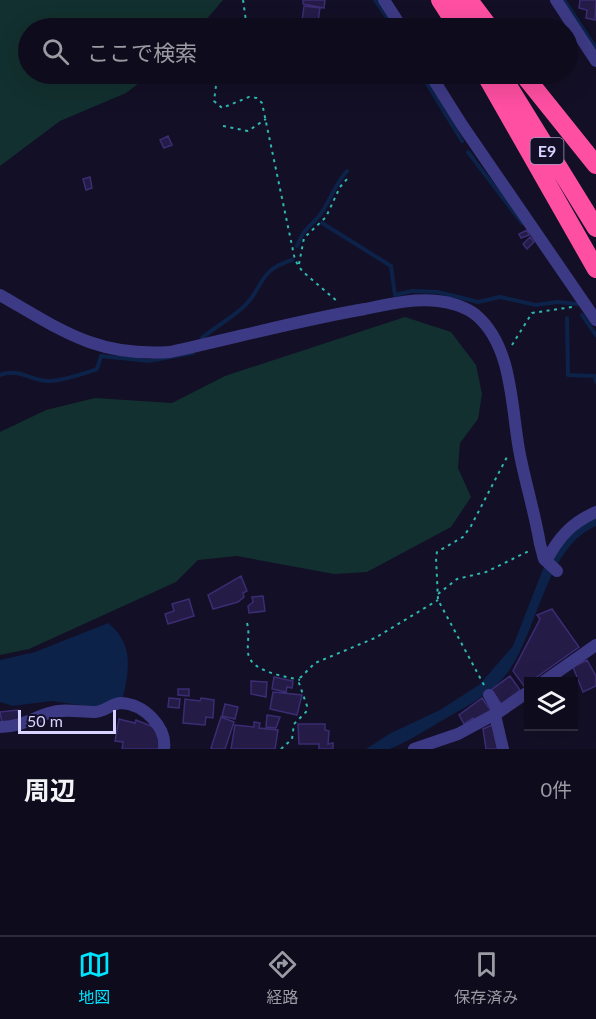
<!DOCTYPE html>
<html lang="ja">
<meta charset="utf-8">
<style>
:root{--surface:#0e0b1c;--page:#1c1929;--text:#f1f3f6;--muted:#9b9ba3;--line:#2e2b3b;--accent:#00e5ff}
body{margin:0;font-family:Lato,"Noto Sans JP",sans-serif;background:var(--page);color:var(--text)}
.controls{position:absolute;right:18px;bottom:18px;display:grid;overflow:hidden;border-radius:0px;box-shadow:0 6px 24px #0002}
.controls button{width:54px;height:54px;display:grid;place-items:center;padding:0;border:0;border-bottom:2px solid var(--line);background:var(--surface);color:var(--text);font:30px sans-serif}
.scale{position:absolute;left:18px;bottom:15px;width:98px;box-sizing:border-box;padding-left:6px;border:3px solid #d9d4ff;border-top:0;font-size:16px;line-height:21px;white-space:nowrap;color:#d9d4ff;-webkit-text-stroke:4px #130f26;paint-order:stroke}
.list{margin:0;padding:0;list-style:none}
h2{display:flex;justify-content:space-between;align-items:center;height:78px;margin:0;padding:0 24px;font-size:26px}
h2 small{font-size:20px;font-weight:400;color:var(--muted)}
.icon{flex:none;width:33px;height:33px;fill:none;stroke:currentColor;stroke-width:2;stroke-linecap:round;stroke-linejoin:round}
.map{position:relative;flex:none;width:596px;height:749px;overflow:hidden}
.search{position:absolute;background:var(--surface);box-shadow:0 6px 24px #0002;left:18px;right:18px;top:18px;height:66px;display:flex;align-items:center;gap:15px;box-sizing:border-box;padding:0 21px;border-radius:33px;color:var(--muted);font-size:22px}
.sheet{height:186px;background:var(--surface)}
nav{display:flex;justify-content:space-around;align-items:center;box-sizing:border-box;height:84px;border-top:2px solid var(--line);background:var(--surface);font-size:16px;color:var(--muted)}
nav a{display:grid;justify-items:center;gap:3px}
nav .on{color:var(--accent)}
.map>svg:first-child{display:block}
.green{fill:#12302f}
.water{fill:#0c2248}
.lines{fill:none;stroke-linecap:round;stroke-linejoin:round}
.stream{stroke:#0c2248;stroke-width:4}
.building{fill:#241b47;stroke:#3b2d73;stroke-width:1.5}
.path{stroke:#2fb8b0;stroke-width:2;stroke-dasharray:3 4.5;stroke-linecap:butt}
.street{stroke:#3d3a85;stroke-width:12}
.highway{stroke:#ff4fa3;stroke-width:18}
.labels{text-anchor:middle;stroke-width:4.5;stroke-linejoin:round;paint-order:stroke}
.shield{fill:#130f26;stroke:#9e99be;stroke-width:1.5}
.shield-label{font-size:16px;font-weight:bold;fill:#d9d4ff}
</style>
<div class="map">
<svg width="596" height="749" viewBox="0 0 596 749">
<rect width="100%" height="100%" fill="#130f26"/>
<!-- green -->
<path class="green" d="M0,0H223L199,28H28V74H151L126,93L60,121L0,166Z
M405,317L451,332L476,365L482,394L478,419L460,443L458,468L471,497L451,527L367,572L334,574L237,556L198,560L176,582L29,649L0,655V432L46,410L95,398L172,403L225,376Z"/>
<!-- water -->
<path class="water" d="M596,515V526C546,547 538,631 508,672C491,695 462,709 438,723C426,730 402,745 389,749C383,749 373,749 366,749L391,733L440,710L479,685L513,646L543,569L562,538Z
M108,623C133,643 130,668 123,697L101,708L51,701L13,706L0,702V660L35,652Z"/>
<g class="lines">
<!-- stream -->
<path class="stream" d="M375,0L394,28
M564,0L596,48
M421,74L462,141
M468,152L522,223
M322,223L391,266L395,295L412,291L438,292L478,302L500,297L536,305L557,302L578,304
M297,246C304,226 313,226 322,212C331,198 336,183 347,171
M582,315L596,335
M567,318L568,375L595,376L596,382
M202,338C214,328 228,320 240,310C265,290 255,271 292,260
M0,375C20,367 32,382 50,381C66,380 82,374 97,369L101,356L149,361L193,353"/>
</g>
<!-- building -->
<path class="building" d="M303,0H325L324,8L303,4Z
M580,0H596L595,20L586,18L587,10L579,8Z
M304,6L320,8L317,28H301Z
M168,136L172,145L164,148L160,140Z
M90,177L92,188L86,190L83,179Z
M527,230L529,235L521,238L519,234Z
M530,237L534,242L527,249L523,244Z
M241,576L247,591L243,593L244,597L238,602L213,609L208,595Z
M263,596L265,611L249,613L248,606L253,602L252,597Z
M189,599L194,616L168,624L165,614L174,611L172,604Z
M552,609L579,647L524,686L513,671L540,619L537,615Z
M587,660L596,676V686L583,692L573,667Z
M510,676L520,690L501,704L491,690Z
M274,677L293,681L292,688L287,687L286,692L272,689Z
M251,681L267,682L266,697L251,694Z
M178,689H189V696L178,695Z
M273,692L302,695L297,715L270,709Z
M169,698L180,699L179,708L168,707Z
M201,698L214,700L213,718L206,717L205,725L183,723L185,699L200,701Z
M482,698L492,712L476,723L473,718L464,724L459,715Z
M225,704L238,707L235,719L222,716Z
M18,710L19,721L2,723L0,712Z
M267,715L280,717L276,728L266,727Z
M221,717L234,722L225,749H213L211,748Z
M119,719L135,723L136,720L151,726L161,734L159,749H122L123,742L115,741Z
M254,722L260,723L259,728L278,730L275,749H231L235,725L254,727Z
M298,724H325V730L329,731L328,744L333,743V749H319V744H299Z
M494,724L499,749H486L483,729Z"/>
<g class="lines">
<!-- path -->
<path class="path" d="M243,0L247,28
M225,74L216,86L214,101L222,108L249,97L257,98L262,103L295,260L302,271L338,302
M223,126L248,131L266,119
M299,264L304,238L326,217L340,187L348,178
M512,345L532,313L572,307
M438,594L457,579L486,572L529,551
M247,623C250,633 247,642 248,652C249,672 285,676 300,680
M484,685L438,600L436,557L437,552L463,537L471,526L507,457
M281,749L292,739L294,724L306,712L307,706L299,683L300,678L315,663L375,638L438,600"/>
<!-- street -->
<path class="street" d="M384,0L402,28
M556,0L596,61
M430,74L462,125L596,320
M0,295C61,330 96,357 170,352C235,338 300,320 365,309C389,304 414,298 438,301C450,302 466,307 476,315C514,347 511,411 520,455C526,485 535,514 540,544L544,559L557,571
M546,561C559,537 571,523 596,512
M543,682L596,645
M489,695L499,712
M495,715L503,749
M0,727C19,727 31,719 49,713C64,708 79,712 95,712C105,712 112,703 121,703C144,704 167,727 164,749
M414,749L458,734L499,712L528,692"/>
<!-- highway -->
<path class="highway" d="M440,0L458,28
M455,0L474,28
M469,0L490,28
M485,74L596,269
M501,74L596,228
M523,74L596,165"/>
</g>
<g class="labels">
<!-- shield labels -->
<rect class="shield" x="530.5" y="138" width="33" height="26" rx="4.5"/>
<g class="shield-label">
<text x="547" y="157">E9</text>
</g>
</g>
</svg>
<div class="controls">
<button><svg class="icon" aria-label="layers" viewBox="0 0 24 24"><path d="M12 4l9 5-9 5-9-5zM3 14l9 5 9-5"/></svg></button>
</div>
<div class="scale">50 m</div>
<div class="search"><svg class="icon" aria-label="search" viewBox="0 0 24 24"><circle cx="10" cy="10" r="6"/><path d="M15 15l6 6"/></svg>ここで検索</div>
</div>
<section class="sheet">
<h2>周辺<small>0件</small></h2>
<ul class="list">
</ul>
</section>
<nav>
<a class="on"><svg class="icon" aria-label="map" viewBox="0 0 24 24"><path d="M3 6l6-2 6 2 6-2v14l-6 2-6-2-6 2zM9 4v14M15 6v14"/></svg>地図</a>
<a><svg class="icon" aria-label="directions" viewBox="0 0 24 24"><path d="M12 3l9 9-9 9-9-9zM9 14v-3h6M13 9l2 2-2 2"/></svg>経路</a>
<a><svg class="icon" aria-label="saved" viewBox="0 0 24 24"><path d="M7 4h10v16l-5-4-5 4z"/></svg>保存済み</a>
</nav>
